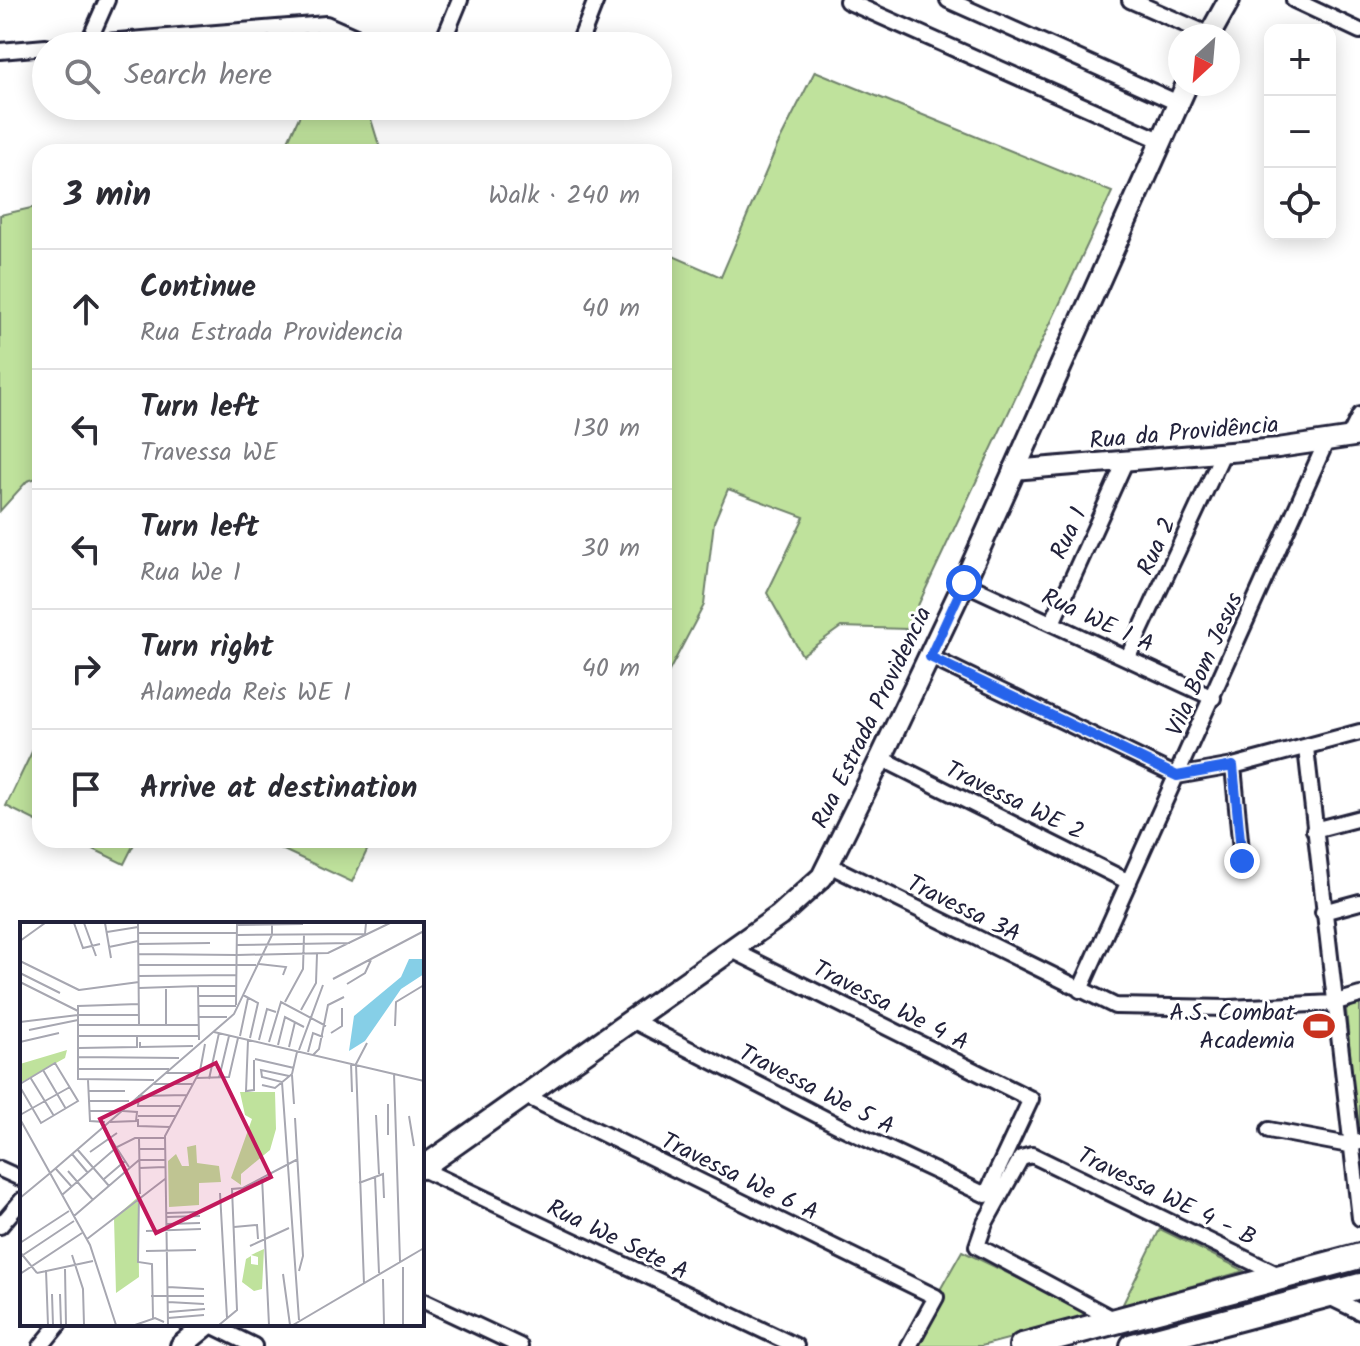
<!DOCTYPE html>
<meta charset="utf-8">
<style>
:root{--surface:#fff;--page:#f7f7f7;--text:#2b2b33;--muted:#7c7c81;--line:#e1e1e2}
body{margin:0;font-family:Kalam,sans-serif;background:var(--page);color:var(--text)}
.controls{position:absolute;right:24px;top:24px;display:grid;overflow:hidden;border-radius:16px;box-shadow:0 4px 20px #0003}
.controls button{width:72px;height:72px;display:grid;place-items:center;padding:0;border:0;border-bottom:2px solid var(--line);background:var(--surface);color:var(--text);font:40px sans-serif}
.compass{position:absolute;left:1168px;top:24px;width:72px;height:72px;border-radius:50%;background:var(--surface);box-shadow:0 4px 20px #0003;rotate:206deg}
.stop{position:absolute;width:24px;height:24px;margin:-18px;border:6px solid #2563eb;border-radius:50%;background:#fff}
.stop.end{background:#2563eb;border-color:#fff;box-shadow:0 2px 8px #0008}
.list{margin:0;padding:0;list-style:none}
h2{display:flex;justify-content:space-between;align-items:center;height:104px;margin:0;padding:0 32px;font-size:34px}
h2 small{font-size:26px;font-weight:400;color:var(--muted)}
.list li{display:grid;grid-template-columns:52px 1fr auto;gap:24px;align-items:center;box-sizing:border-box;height:120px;padding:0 32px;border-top:2px solid var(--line)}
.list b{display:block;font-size:30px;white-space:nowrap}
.list p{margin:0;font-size:26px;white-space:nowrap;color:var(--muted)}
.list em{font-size:26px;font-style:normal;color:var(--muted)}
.icon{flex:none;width:44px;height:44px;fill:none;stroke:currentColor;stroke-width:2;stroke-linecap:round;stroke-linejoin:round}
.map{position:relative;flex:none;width:1360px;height:1346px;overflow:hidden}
.search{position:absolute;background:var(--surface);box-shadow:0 4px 20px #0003;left:32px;top:32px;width:640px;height:88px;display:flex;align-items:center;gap:20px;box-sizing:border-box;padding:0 28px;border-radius:44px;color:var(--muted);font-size:30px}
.panel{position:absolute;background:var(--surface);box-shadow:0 4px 20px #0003;left:32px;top:144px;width:640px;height:704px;border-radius:24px}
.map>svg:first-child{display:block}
.green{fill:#bfe29c;stroke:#70826c;stroke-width:2}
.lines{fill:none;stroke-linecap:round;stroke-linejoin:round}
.minor-casing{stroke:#22223b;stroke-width:20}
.tertiary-casing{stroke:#22223b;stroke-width:24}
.secondary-casing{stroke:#22223b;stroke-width:26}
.primary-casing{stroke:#22223b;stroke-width:30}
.minor{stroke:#fff;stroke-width:14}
.tertiary{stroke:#fff;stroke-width:18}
.secondary{stroke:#fff;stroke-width:20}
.primary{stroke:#fff;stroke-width:24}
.route{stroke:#2563eb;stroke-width:10}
.labels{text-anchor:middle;stroke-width:6;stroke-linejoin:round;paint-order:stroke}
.street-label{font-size:24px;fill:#22223b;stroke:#fff}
.poi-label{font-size:24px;fill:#22223b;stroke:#fff;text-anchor:end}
.inset-road{fill:none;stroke:#a7a7b1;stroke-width:2}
.view{fill:#c2185b;fill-opacity:0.15;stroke:#c2185b;stroke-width:4}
.inset-edge{fill:none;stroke:#22223b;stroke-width:4}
</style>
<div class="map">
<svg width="1360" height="1346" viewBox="0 0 1360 1346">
<rect width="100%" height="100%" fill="#fff"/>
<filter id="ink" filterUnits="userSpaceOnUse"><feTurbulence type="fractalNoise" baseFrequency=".0125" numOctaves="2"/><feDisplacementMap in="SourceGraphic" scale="16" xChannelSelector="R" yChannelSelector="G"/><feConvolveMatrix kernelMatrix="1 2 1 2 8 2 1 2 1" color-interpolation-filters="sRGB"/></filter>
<g filter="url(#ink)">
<!-- green -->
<path class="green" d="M815,71L1112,192L907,629L841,627L802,655L767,593L804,517L728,489L714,522L704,605L668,673L664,672V252L721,277L777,146Z
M304,106H367L381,152H283Z
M40,206V477L27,481L0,511V215Z
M40,735V823L6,806Z
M75,840H136L124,864Z
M262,840H372L352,882Z
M1360,1003V1132L1357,1133L1346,1009Z
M1160,1229L1239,1268L1244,1271L1122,1306Z
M962,1251L1096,1316L981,1346H915L936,1297Z"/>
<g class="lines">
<defs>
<path id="minor" d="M948,0L1178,103
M1130,0L1210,35
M1294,0L1360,31
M847,1L1160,140
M88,43L107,0
M57,46L326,24L376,46
M441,46L460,0
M578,46L596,0
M0,51L46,47
M1348,439L1360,415
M964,583L1213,698
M1052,623L1125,462
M930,657L1177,776
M1128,657L1223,453
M1306,748L1360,1218
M881,758L1129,882
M1233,766L1242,861
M1177,776L1233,766L1360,732
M1314,830L1360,818
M829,865L1115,1006L1229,1008L1333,1003L1360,995
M1323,912L1360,902
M732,950L1031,1099L986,1195
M1080,990L1326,442
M630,1019L839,1126L986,1195
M524,1095L936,1297L909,1346
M1269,1130L1349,1145L1360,1142
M0,1169L22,1179
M422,1169L796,1346
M0,1226L22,1200
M1325,1295L1360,1312
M422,1300L520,1346
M1115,1320L977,1246L985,1223L1021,1158L1032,1155L1283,1277
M209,1324L254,1346
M41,1346L59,1324"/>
<path id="tertiary" d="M1013,470L1278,448L1360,436"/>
<path id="secondary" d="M1209,36L1229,0
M422,1168L779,916L822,877L881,758L964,583L1187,84
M181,1346L208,1324"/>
<path id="primary" d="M1022,1346L1360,1256
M1133,1346L1360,1286"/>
</defs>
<!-- minor casing -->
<use href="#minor" class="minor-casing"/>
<!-- tertiary casing -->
<use href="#tertiary" class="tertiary-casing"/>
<!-- secondary casing -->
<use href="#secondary" class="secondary-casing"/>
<!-- primary casing -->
<use href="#primary" class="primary-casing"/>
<!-- minor -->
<use href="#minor" class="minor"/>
<!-- tertiary -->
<use href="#tertiary" class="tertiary"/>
<!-- secondary -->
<use href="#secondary" class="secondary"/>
<!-- primary -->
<use href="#primary" class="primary"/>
</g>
</g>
<g class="lines" filter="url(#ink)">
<!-- route -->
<path class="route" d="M964,583L930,657L1177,776L1233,766L1242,861"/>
</g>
<!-- icons -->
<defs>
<symbol id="stadium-bare" viewBox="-9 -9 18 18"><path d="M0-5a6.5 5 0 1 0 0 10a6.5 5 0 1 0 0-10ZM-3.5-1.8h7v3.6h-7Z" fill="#c8321e" stroke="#fff" stroke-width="2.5" paint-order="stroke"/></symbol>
</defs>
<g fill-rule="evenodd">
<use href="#stadium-bare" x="1297" y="1004" width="44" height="44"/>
</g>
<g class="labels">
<!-- street labels -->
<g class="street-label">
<text transform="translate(1184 432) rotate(-5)" y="8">Rua da Providência</text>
<text transform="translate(1068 533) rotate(-65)" y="8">Rua 1</text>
<text transform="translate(1156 546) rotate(-65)" y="8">Rua 2</text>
<text transform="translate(1098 620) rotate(25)" y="8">Rua WE 1 A</text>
<text transform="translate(1204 664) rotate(-66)" y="8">Vila Bom Jesus</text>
<text transform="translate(871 717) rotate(-64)" y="8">Rua Estrada Providencia</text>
<text transform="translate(1015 800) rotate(26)" y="8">Travessa WE 2</text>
<text transform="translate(964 908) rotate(26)" y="8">Travessa 3A</text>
<text transform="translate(891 1005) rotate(27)" y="8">Travessa We 4 A</text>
<text transform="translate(817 1089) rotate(27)" y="8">Travessa We 5 A</text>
<text transform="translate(740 1176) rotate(26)" y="8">Travessa We 6 A</text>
<text transform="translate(1167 1196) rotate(26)" y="8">Travessa WE 4 - B</text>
<text transform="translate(618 1239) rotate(26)" y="8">Rua We Sete A</text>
</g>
<!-- poi labels -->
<g class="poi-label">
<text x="1295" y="1020">A.S. Combat<tspan x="1295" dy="28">Academia</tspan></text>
</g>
</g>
<!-- overview -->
<g transform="translate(20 922)">
<rect width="404" height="404" fill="#fff"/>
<path d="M47,128L45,136L0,161V142ZM220,170H255L256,207L250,228L221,252V263L211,256L232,197L225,193ZM176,223L177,241L199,244L201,260L179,261V283L149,285L148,239L156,232L162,244H169L167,225ZM118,275L119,355L96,371L94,296ZM244,327L242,367L234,369L222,360L226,337L231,334V342L238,343V335L231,333Z" fill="#bfe29c"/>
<path d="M404,29V52L381,67L345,119L329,129L334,94L381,55L389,37H404Z" fill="#86cfe7"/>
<path class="inset-road" d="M54,1L63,26L80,22M64,1L76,34M85,1L91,36M118,1L119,103H179M217,3L283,2M87,10L118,5M118,11H217M217,13L345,12L346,1M0,19L25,1M118,22L190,21M217,23L330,21M89,25L118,19M119,32L217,33M217,33L308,31L370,1M0,39L59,68M239,42L266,45L263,53M119,43H236M0,51L40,71M119,54L217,53M313,57L404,9M0,60L58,89M327,62L345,51L351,38M178,64H216M119,66L178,64L179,118M59,68L119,60M223,73L238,81L230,116M179,74H217M265,80L283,47L284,13M119,82L58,84V157L134,158M216,83L217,1M178,84H216M281,88L296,61L297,32M58,93H119M178,95H207M0,100L58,93M58,103H119M146,103V65M375,104L376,80L404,63M9,108L58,98M194,110L404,159M311,111L322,104V86M58,114H179M220,114L228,76M228,118L226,169L234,168V138M239,118L247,87L256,90M0,120L39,111M120,120V125L173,124M249,120L261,80L306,104M258,123L265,95L284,105M269,125L275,100M58,126L117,125V115M279,128L303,63M288,130L293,111L303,115M293,133L299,127L308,83L324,75M58,135L159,136M235,137L274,146M331,141L332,170M58,147H149M23,148L46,187M147,151H179M374,151L380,340M272,153L274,182M269,154L241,148L242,155L262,160L279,398M10,155L34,194M176,156L209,155L218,116M199,156L209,114M189,157L199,111M68,158L70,199L85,200M0,162L35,141L58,179L21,201L0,165M134,162H172M242,163L255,166L272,152L277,130M68,169H105M68,179H109M368,182V213M160,184H118L119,174L167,173M69,189H97M0,193L50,165M356,193L359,252M118,194H156M389,194L394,224M275,196L283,334L279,349M0,197L70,323L96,403M118,197V204L150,205M90,200L116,199L117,190L103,189M83,205L109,245M119,216L120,272M57,227L89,264M119,227H145M70,230L97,211M52,232L68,251M119,238H145M119,246L145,245M36,247L52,265M48,249L73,278M29,252L214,92L252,13V1M355,254L359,351M242,255L249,403M84,257L105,239M339,261L363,252L364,276M200,271L207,396M42,273L97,225L115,216H145M119,273L118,340L132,342L133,396M0,276L29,252M147,291L179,290M54,294L119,238M147,295L180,294M147,302L180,301M214,305L237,303L238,317M126,309L181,307M67,317L145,257M0,321L49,289M230,324L269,306M126,329L176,328M0,330L17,351M52,333L63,367L64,403M0,335L54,299M383,345V403M45,347L46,403M26,348L28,403M17,351L73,339M0,352L62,311M263,352L270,403M363,357L364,403M344,362L336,142L347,121M148,365L184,367M32,372L33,403M40,372L41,403M131,374H184M148,380L184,382M149,390L185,387M148,396L184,393M115,403L135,396L144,400M148,403L145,214L180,149L185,122M199,403L217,388L212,267L223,266L278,237M273,403L404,326"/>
<path class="view" d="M196,141L251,255L136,311L80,197Z"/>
<rect width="404" height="404" class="inset-edge"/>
</g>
</svg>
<div class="controls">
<button>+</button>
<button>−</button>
<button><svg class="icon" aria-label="locate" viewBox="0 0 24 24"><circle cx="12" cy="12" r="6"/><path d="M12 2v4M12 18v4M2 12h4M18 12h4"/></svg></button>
</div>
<svg class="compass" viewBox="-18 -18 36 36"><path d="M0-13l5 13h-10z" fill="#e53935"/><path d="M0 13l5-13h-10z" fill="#7c7c81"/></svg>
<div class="stop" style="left:964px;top:583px"></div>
<div class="stop end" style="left:1242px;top:861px"></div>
<div class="search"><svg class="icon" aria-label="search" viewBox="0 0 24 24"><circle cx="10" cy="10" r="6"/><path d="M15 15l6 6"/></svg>Search here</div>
<section class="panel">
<h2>3 min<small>Walk · 240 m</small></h2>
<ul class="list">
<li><svg class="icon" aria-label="ahead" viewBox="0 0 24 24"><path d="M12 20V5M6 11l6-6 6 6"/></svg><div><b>Continue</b><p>Rua Estrada Providencia</p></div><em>40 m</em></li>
<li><svg class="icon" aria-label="left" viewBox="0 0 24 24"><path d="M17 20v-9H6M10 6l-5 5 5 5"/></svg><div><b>Turn left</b><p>Travessa WE</p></div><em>130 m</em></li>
<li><svg class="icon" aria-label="left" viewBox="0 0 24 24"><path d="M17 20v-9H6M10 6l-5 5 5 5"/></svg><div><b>Turn left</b><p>Rua We 1</p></div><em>30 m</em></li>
<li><svg class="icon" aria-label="right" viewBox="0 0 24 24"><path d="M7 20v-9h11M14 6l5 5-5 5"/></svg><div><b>Turn right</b><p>Alameda Reis WE I</p></div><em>40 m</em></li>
<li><svg class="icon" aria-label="arrive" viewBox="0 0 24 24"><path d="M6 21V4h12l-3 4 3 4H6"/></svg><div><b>Arrive at destination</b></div></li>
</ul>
</section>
</div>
